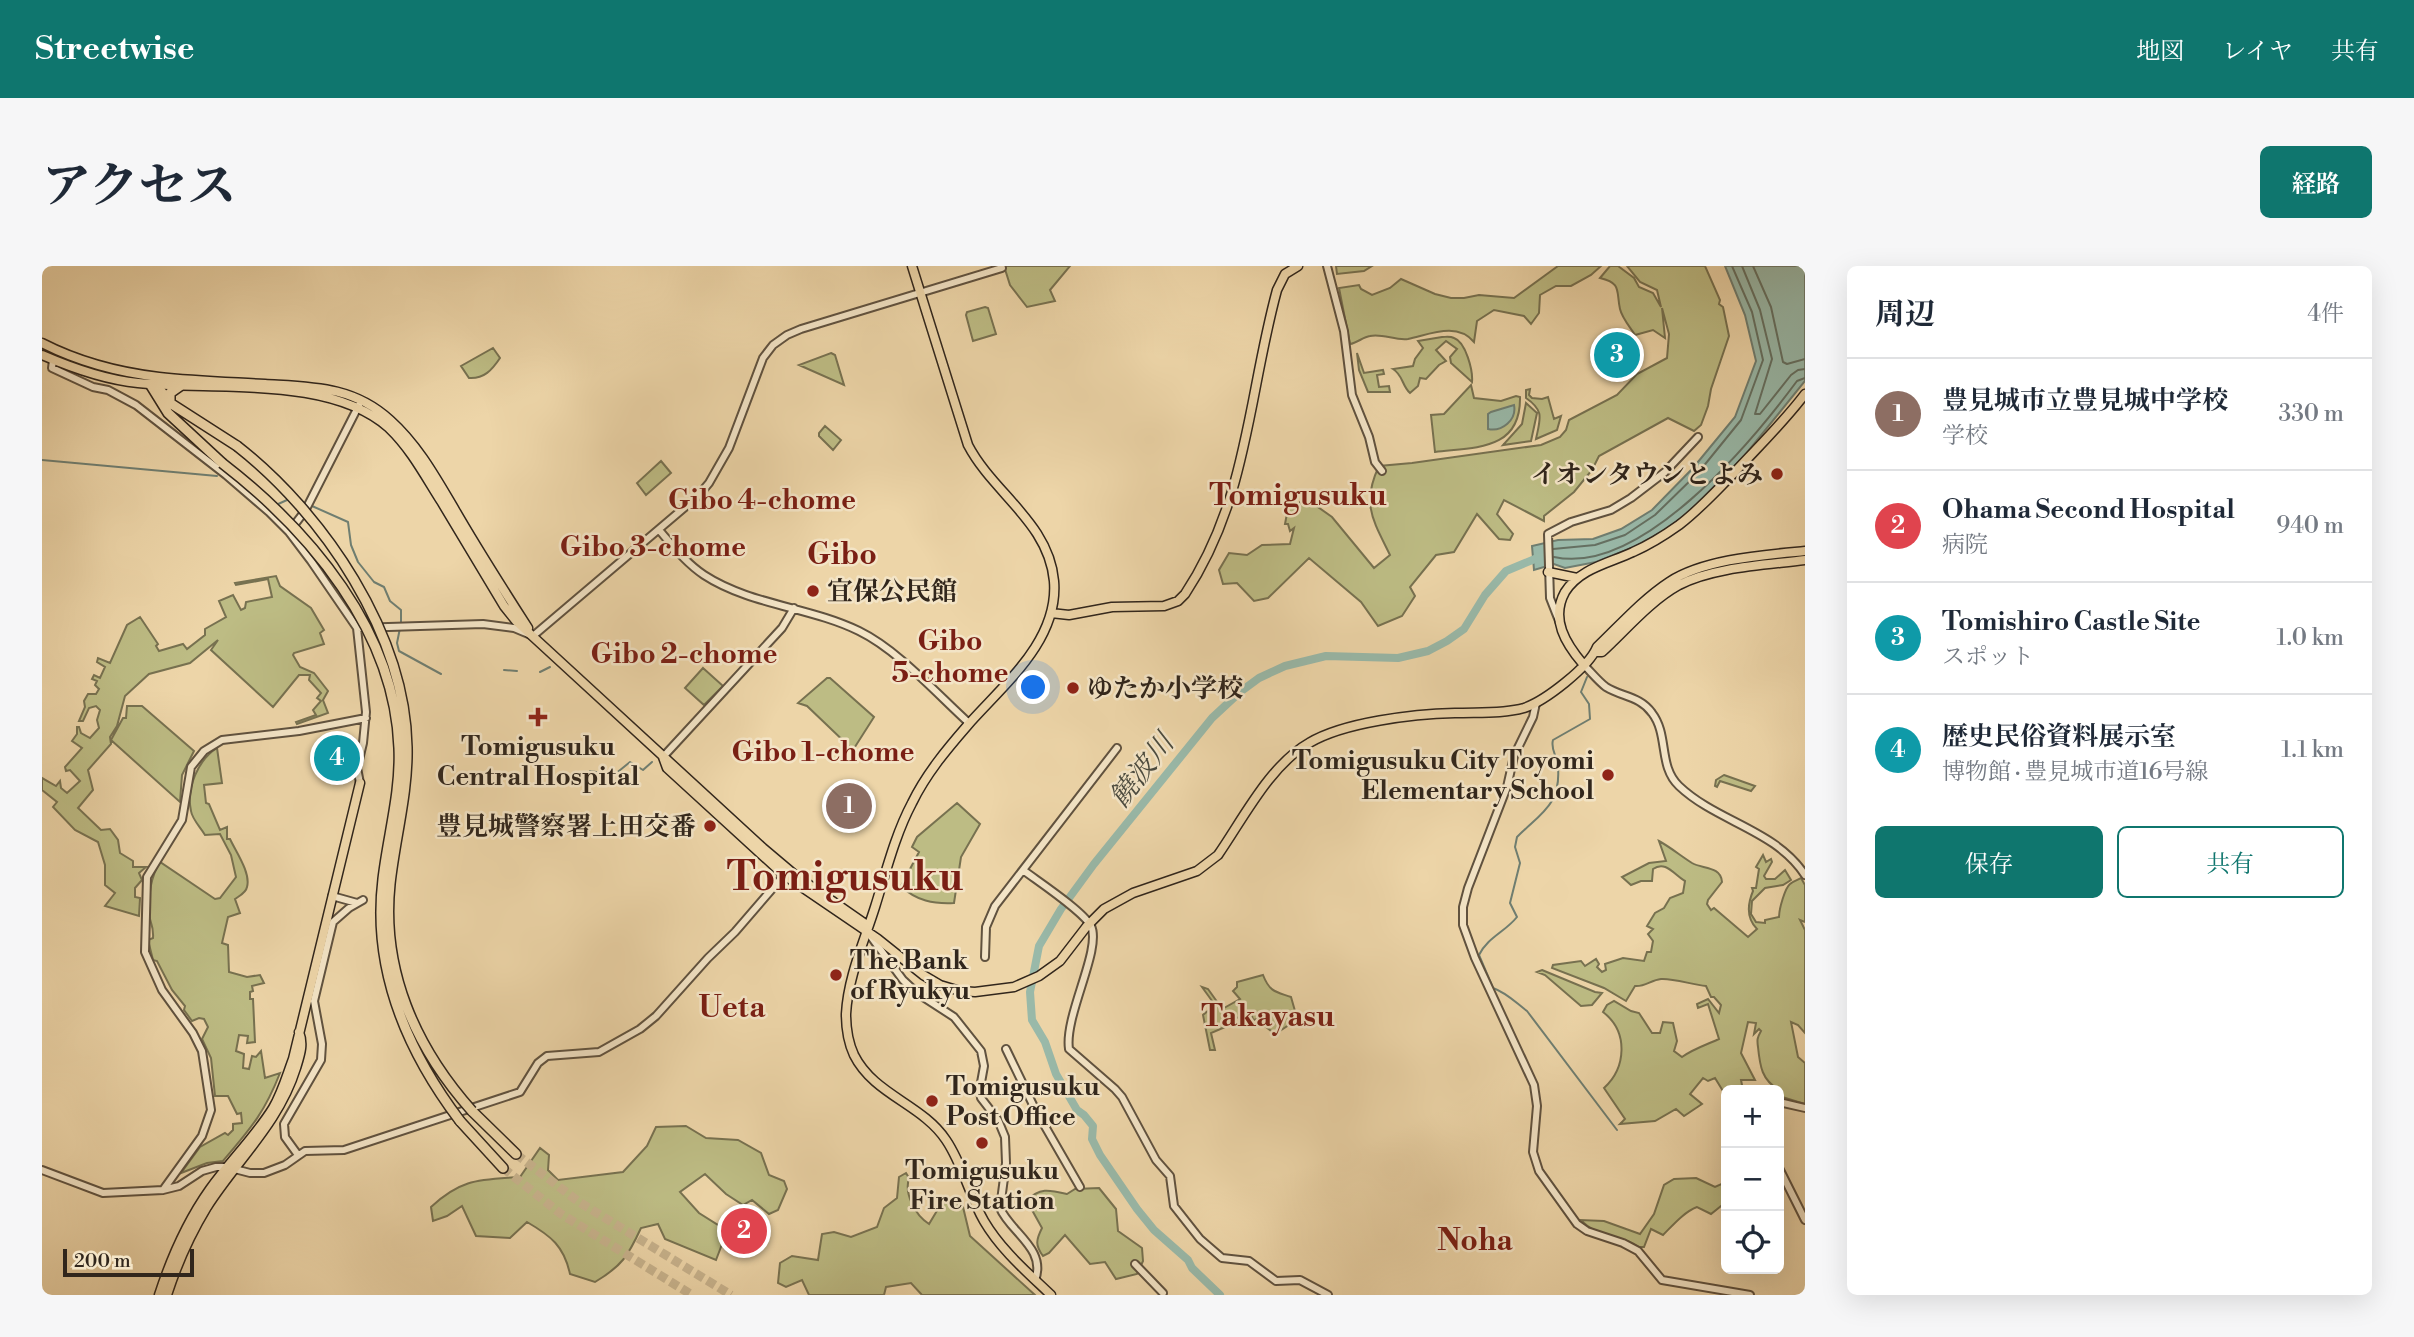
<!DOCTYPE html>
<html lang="ja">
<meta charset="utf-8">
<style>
:root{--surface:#fff;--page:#f6f6f7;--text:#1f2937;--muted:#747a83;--line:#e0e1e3;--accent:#0f766e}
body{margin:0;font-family:"Libre Bodoni","Noto Serif JP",serif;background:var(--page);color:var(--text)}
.controls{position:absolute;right:21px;bottom:21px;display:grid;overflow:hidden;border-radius:10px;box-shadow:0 7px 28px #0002}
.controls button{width:63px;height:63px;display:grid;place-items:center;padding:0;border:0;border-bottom:2px solid var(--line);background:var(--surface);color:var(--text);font:35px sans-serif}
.scale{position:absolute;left:21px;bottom:18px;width:131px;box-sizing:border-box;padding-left:7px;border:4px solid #31261c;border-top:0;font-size:19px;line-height:24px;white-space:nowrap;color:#31261c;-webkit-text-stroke:5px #f3e4c6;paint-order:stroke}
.you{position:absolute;left:992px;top:422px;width:24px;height:24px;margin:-18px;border:5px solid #fff;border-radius:50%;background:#1a73e8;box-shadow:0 0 0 10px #1a73e833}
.badge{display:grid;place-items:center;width:46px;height:46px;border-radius:50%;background:var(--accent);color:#fff;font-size:23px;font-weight:700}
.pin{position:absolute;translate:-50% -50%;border:4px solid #fff;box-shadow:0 2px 7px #0006}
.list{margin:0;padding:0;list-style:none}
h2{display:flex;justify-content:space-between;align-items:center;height:91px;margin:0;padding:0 28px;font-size:30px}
h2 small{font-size:23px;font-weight:400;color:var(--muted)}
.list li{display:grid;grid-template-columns:46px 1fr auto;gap:21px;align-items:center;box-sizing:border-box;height:112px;padding:0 28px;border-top:2px solid var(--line)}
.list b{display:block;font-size:26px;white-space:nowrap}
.list p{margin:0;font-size:23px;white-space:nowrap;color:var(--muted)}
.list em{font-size:23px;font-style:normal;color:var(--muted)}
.actions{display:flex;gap:14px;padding:21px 28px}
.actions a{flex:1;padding:16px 0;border:2px solid var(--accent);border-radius:10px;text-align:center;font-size:24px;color:var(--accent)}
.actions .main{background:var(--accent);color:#fff}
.icon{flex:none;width:38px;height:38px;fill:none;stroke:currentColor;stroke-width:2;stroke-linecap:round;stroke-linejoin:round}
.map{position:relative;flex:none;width:1763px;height:1029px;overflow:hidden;border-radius:10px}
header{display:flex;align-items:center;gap:42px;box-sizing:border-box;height:98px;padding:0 35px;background:var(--accent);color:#fff}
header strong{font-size:33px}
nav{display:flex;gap:38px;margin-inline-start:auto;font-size:24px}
.intro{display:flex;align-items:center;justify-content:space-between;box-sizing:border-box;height:168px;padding:0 42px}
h1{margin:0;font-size:49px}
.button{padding:18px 32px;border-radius:10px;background:var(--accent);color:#fff;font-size:24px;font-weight:700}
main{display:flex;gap:42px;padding:0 42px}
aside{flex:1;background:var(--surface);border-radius:10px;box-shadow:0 7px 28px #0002}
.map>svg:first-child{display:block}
.green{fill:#bdbc84;stroke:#777150;stroke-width:2}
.water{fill:#99b9a9;stroke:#6f7e71;stroke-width:2}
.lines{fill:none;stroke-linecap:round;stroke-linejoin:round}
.shore{stroke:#657062;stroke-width:2}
.stream{stroke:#6f7e71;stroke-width:2}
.river{stroke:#99b9a9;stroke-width:8}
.highway-tunnel{stroke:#c7b28c;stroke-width:9;stroke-dasharray:9 4.5;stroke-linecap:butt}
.minor-casing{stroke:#60523f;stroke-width:10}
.major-casing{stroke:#31261c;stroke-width:11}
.highway-casing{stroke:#31261c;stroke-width:12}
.minor{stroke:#f3e4c6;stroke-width:6}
.major{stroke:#edd5a8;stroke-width:8}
.highway{stroke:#edd5a8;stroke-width:9}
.highway-bridge-casing{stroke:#31261c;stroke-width:12;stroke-linecap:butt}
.highway-bridge{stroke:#edd5a8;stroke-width:9}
.poi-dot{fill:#8f2418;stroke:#f3e4c6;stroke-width:2.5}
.labels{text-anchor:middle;stroke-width:5;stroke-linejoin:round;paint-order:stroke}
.poi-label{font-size:26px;font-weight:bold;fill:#31261c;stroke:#f3e4c6;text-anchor:start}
.neighbourhood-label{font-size:28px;font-weight:bold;fill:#7a1f14;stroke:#f3e4c6}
.water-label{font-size:28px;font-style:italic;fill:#4b4b3f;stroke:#f3e4c6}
.quarter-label{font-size:30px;font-weight:bold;fill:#7a1f14;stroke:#f3e4c6}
.town-label{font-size:40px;font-weight:bold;fill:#7a1f14;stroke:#f3e4c6}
</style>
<header>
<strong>Streetwise</strong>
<nav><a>地図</a><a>レイヤ</a><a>共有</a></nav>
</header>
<div class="intro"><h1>アクセス</h1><a class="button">経路</a></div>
<main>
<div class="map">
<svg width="1763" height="1029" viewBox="0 0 1763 1029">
<rect width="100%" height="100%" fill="#edd5a8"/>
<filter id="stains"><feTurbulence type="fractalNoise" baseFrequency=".00286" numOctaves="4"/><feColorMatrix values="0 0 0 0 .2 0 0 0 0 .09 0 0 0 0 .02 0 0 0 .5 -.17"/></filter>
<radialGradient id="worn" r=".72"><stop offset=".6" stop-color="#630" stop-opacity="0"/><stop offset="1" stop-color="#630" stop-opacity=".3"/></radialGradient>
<!-- green -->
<path class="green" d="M962,0H1028L1008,24L1013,35L985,41L968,19Z
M1294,0H1330L1322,5L1295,8Z
M1516,0H1559L1549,9L1529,20H1514L1498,29L1497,47L1489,58L1482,50L1452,44L1435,55L1432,76C1415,56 1389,68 1366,73C1354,75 1340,67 1328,70C1321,71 1315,77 1308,78L1297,22L1317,19L1319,23L1330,29L1348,22L1359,13L1393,28L1409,32H1422L1437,29L1472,32Z
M1568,0H1576L1592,12L1597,21L1611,27L1619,41L1615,24L1598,16L1585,0H1663L1678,34L1677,38L1681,41L1687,70L1669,123L1666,140L1659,159L1652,165L1626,152L1557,190L1550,204L1532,226L1502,250V255L1462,234L1455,248L1471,268L1468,274L1457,273L1435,248L1412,286L1394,289L1368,321L1373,330L1360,350L1336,360L1319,336L1267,292L1226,332L1212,335L1195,317L1181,318L1177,304L1187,287L1205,289L1220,279L1248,278L1252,262L1248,265L1246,258H1243L1246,242L1256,243L1258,236L1266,234L1290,251L1332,302L1348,289C1331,254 1319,238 1337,200L1370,197L1499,179L1518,171L1524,164L1527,154L1575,129L1595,108L1625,92L1627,68L1620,42L1623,72L1611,64L1593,69C1588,61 1580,52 1578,43C1574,25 1580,17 1558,12Z
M943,41L946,42L954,68L931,75L924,49L925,46Z
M1400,71C1404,71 1408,70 1412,72C1424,76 1431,105 1430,116L1409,97L1408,91L1415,83L1404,75L1394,84L1404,95L1397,99L1384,113L1378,112L1376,120L1368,127C1360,120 1361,109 1351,103L1371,100L1373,93L1381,82L1376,75Z
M451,82L458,92C450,104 442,113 427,112L419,100Z
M789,87L793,89L802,119L757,99Z
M1315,87L1322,107L1341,104L1342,108L1335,109L1337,121L1347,120L1348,126H1326L1317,104Z
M1429,119L1432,132L1459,135L1474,130L1478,131C1479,185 1433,181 1393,186L1389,149L1402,148Z
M1488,123L1487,129L1490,132L1500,133L1506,131L1512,153L1519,150L1515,164L1494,173C1498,153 1503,145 1484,132V124Z
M1484,137L1495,147L1489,175L1461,179L1480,158Z
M783,160L799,174L791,184L777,170V167Z
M619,195L629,207L604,229L595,217Z
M234,310L238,320L269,342L282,364L278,367L282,378L252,387L251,389L258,401L272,407L286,425L281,434L286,447L255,458L254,456L274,449L271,444L279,435L275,432L279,427L267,414L268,409H257L231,441L169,384L176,374L148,397L107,408L83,430L75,460L68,471L69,478L46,504L51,524L36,542L59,564L68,563L76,574L78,587L91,595V601H104L97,607L100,614L93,622V631L98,632L97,650L63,640L73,627L63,619V599L56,576L33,564L11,541L15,536L0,524V512L14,520L18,515L19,522L25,527L38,515L28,504L24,505L23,501L40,482L30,475L35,468V461H37L39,467L48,472L57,462L55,454L58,444L54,440L47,442L41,455H37L43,441L42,435L46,428H54L57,423L53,419L55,415L50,413L52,409L58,412L63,401L55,396L56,392L68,397L85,359L98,351L116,378L114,380L117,385L141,378L145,383L163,369V363L184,351L177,335L191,329L199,344L203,342L204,336L230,331L226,313L194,319L193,317Z
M661,402L681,420L662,439L643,422Z
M785,412H788L832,451L811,484L765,440L756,437Z
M85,440H100L152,485L140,509L138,536L69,474L81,452H84Z
M175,482L180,517L162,519L164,537L167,538L178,564L185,561V573H188C194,586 209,607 205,621C204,627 197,630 193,633L198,647L186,651L180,677L186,679L187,706L205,711L218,709L222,717L210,720L211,725L208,726V733H211L213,776L205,777L206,770L197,769L194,785L202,788L201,802L207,803L210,790L214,791L219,785L223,812L238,807C222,848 208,863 181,895L165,897L139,907L158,881L183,867L186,869L191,864V858L200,857L199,847L195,848L186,830H173L169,792L160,773L166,761L162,753L157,752L150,755L142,744L143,740L130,724L115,695L111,694L106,674L111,672C112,658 107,656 107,647C106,630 109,610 118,596L173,633L178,632L194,611L189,589L178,568L163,569C159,562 150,553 149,545C144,522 156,494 175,482Z
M1682,509L1713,520L1709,525L1678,515L1675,521L1673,520L1674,514Z
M915,537L938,558L919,591L912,637C892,638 874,635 859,620L877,586L870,581L875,571Z
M1617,575C1628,581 1639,590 1650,597C1660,603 1679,600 1680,616L1666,634L1665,638L1669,644L1672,642L1706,671L1715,663C1704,652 1706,637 1711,625L1710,622H1714L1717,603L1714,601L1721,589L1724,596L1729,593L1730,596L1722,610L1724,613H1733L1743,604L1749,614L1741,619L1723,622L1710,635L1709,648L1714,656L1723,657V654L1737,651C1737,643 1743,622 1748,618C1751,615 1756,614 1759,612L1763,619V656L1758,654L1763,664V767L1756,759L1749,756L1756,791L1763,797V838L1737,830V824C1720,814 1718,801 1716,781C1715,774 1715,772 1719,765L1717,763L1712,768L1714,757L1706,756L1699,787L1713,814H1699L1701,824H1684V830L1673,812L1666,815L1661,812L1648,828L1660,838L1642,850L1634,843L1613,855L1578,858L1583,853L1562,822C1584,802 1587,766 1561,746L1565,739L1572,735L1589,745L1597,747L1610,767H1618L1621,756L1631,757L1635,775L1632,785L1640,791C1651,783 1666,778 1677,773L1666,738L1656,742L1655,738L1666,733L1677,747L1679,739L1672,731H1669L1664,720C1651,719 1631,712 1619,713C1609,714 1603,721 1593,720L1584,735L1562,722L1510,702L1511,699L1539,695L1543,700L1554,693L1557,698L1555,701L1560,706L1564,704L1563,698L1581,692L1602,695L1605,686H1609L1611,675L1606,668L1611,663L1605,660L1613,647L1622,642L1628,632L1641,627L1643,615C1632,609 1624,594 1611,603L1610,615H1599L1589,619L1580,611L1607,597L1624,595Z
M1500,704L1553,726L1560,727L1550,739L1539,740L1503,709L1495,706Z
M1221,709C1228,727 1235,726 1249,731L1253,745L1259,751L1233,768L1224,761L1217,760L1216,753L1211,754L1210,750L1183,753V761L1169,767L1173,784H1168L1161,749L1173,739L1160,721L1166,723L1176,737L1178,736L1182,742L1198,733L1191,725L1195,721V716Z
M644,860L664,872L696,874L719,887L727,909L742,915L745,923L736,944L727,948L710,934L701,939L684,928L663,908L638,926L657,947L679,961L682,973L674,994L623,973L616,958L599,962C586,990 580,1000 553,1016L528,1008C522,980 509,970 485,956L468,972L434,970L420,940L405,950L391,955L389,941C420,912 438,914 478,911L498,882L507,889L506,904L516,914L581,906L605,880L614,861Z
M864,907L867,912C862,928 873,949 887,958L899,938L911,935L921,941L928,970L993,1029H880L869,1017L844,1021L842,1029H767L760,1014L744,1021L736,1017L738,997L750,990L776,994L780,968L792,966L809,971L835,961L842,942L855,932L857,911Z
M1654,912L1673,921L1684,916V936L1669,948L1655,941C1642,946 1631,959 1621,969L1609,963L1602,981H1597C1579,968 1554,972 1539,954L1562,955L1598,968L1612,948L1622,919L1632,913Z
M1057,922L1074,943L1076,965L1100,982L1101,995L1095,1008L1074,1013L1063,996L1048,998L1023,969L1007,987L1001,990C993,979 994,974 1000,962L985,935C997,921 1008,924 1025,928L1033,923Z"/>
<!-- water -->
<path class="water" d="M1683,0H1763V115L1703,189L1648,245L1626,262L1592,281L1554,296L1523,302L1512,298L1492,304L1490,280L1516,274L1551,273L1579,263L1610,244L1651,202L1693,151L1714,95L1703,49Z
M1472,139C1475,154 1460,166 1446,163V148L1449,146Z"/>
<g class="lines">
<!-- shore -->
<path class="shore" d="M1700,0L1718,44L1730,93L1713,148H1718L1749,109L1756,104L1763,103
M1711,0L1729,41L1741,96L1745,98L1763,93
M1511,283L1553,279L1583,269L1613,249L1656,207L1699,154L1721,94L1710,46L1690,0
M1512,291C1599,310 1709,177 1755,115L1763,112"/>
<!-- stream -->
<path class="stream" d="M0,194L175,210
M234,239L245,234
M270,240L306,256L309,279L316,296L332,316L342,321L348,335L359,344V357
M358,362L355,377L357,385L399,408
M462,404L475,405
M498,406L508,401
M1545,411L1539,426L1547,438L1548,453L1511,474C1508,484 1516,491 1516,501C1519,539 1499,547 1475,571L1473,581L1478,597L1468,637L1475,651C1463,666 1446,671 1437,689L1451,722C1465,727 1473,736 1485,745L1575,864
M548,505L572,509L588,496L601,504L610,496"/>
<!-- river -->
<path class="river" d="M1178,1029L1150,1002L1146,994L1112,964L1095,943L1058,889L1050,873L1051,860L1042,849L1035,844L1014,808L1003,776L990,754L988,726L997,680L1019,643L1052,598L1170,452L1198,426L1217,412L1243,400L1284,390L1356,392L1386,385L1405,375L1422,363L1443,329L1464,305L1500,290"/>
<!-- highway-tunnel -->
<path class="highway-tunnel" d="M474,888L537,936L689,1029
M461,902L519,948L650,1029"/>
<defs>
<path id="minor" d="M1285,0L1302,65L1310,129L1327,171L1333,196L1340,205
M11,94L10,102L51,121L66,124L94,139L184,209L227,246L247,266L269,295L315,362L324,446L321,477L315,502L318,517
M250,262L263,245L317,139
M617,264C631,280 644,297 662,309C708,339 768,341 817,365C856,384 895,428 927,457
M1517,355L1508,332L1506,268L1529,256L1569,244L1589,232L1623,206L1656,171
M315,362L441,358L472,362L491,370L656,230L667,217L687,182L721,92L731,79L745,69L759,63L960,2
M1541,398C1549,406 1556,415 1564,421C1580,431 1598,430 1610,447C1627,469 1616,500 1637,520C1675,556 1734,564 1763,609
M1494,437L1491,451L1472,490L1465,521L1426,622L1421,641V659L1433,692L1492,819L1495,840L1491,886L1497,905L1535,958L1545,965L1581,977L1596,985L1620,1014L1708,1029
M621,491L740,362L752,342
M981,604C997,616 1041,645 1049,660C1060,683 1022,750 1027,783L1073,823L1080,831L1114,894L1128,910L1132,940L1158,973L1180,992L1207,995L1234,1015L1258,1014L1286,1029
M290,630L315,637
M827,668L861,714L875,727L912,751L939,785L942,800L938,822L939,832L956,854L963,871L964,897L958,942C968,966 1005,983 993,1014
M943,691L944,661L953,640L1075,482
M964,783L993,843L1038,921
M1737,836L1763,842
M256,889L243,871L242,858L279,794L280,778L272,735L291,656L307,642L321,634
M1737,902L1763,954
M0,904L61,927L121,924L137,920L160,905L174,901H185L208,907H222L243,899L263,885L302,884L478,826L496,797L505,790L557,786L598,763L614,750L666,692L693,666L743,608
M121,924L160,870L169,844L160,785L151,767L120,724L103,686L105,611L140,554L149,501L162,485L180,474L257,465L324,452
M1093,998L1121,1027"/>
<path id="major" d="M870,0L926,179C951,227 1007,257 1012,315C1017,375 961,419 925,460C905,483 884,508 870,537C853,569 844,606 833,641C822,676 806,711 804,748C804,762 806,776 812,789C832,829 880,838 904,874C921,899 927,929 942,955C959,984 985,1006 1009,1029
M0,77C37,96 75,106 117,111C152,115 188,116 223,118C270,121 311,120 348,154C376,179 394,212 413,244C436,284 461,323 486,362
M0,89C30,102 63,114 96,117C171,125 288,109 347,162C369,183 383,210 399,235C420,270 441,305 462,340L474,355L721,582L753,609L822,657L825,665
M1506,306L1535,312
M1009,347L1027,349L1070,341L1122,340L1136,335L1143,328C1206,233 1206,130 1235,24L1243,8L1256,0
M1553,386H1560C1584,364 1608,335 1637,319C1672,301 1724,299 1763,294
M1541,398C1524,378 1508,353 1523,326C1538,302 1568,297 1591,286C1607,279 1623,269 1637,259C1657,244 1674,225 1692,207C1716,181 1742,156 1763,128
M621,491L625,502L742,609L836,673L881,709L898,719L918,725L933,726L972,721L997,710L1018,695L1045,660L1062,643L1091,627L1155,605L1176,589C1201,553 1228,499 1267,477C1302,456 1372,448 1413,447C1435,446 1461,448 1482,442C1503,435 1547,401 1555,381C1578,359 1601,333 1627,316C1662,293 1722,289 1763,285
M117,1029C129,992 146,954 168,923C188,895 213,871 231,842C240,827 245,809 251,793L318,517
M125,1029C135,998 148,969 165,941C195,894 237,857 254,802C258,789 262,778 257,766"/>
<path id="highway" d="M108,118L126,147L180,197
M115,120L128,137L195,180
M128,137V127L138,120
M430,845L474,888
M418,855L461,902"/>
</defs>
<!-- minor casing -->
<use href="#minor" class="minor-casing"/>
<!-- major casing -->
<use href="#major" class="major-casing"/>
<!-- highway casing -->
<use href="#highway" class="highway-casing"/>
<!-- minor -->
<use href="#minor" class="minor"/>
<!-- major -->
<use href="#major" class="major"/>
<!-- highway -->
<use href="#highway" class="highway"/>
<defs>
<path id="highway-bridge" d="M195,180C282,248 363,368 365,481C366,527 353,572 348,618C339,704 373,781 430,845
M180,197C268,265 353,365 357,482C359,526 346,570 341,613C330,703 365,785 418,855"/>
</defs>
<!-- highway-bridge casing -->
<use href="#highway-bridge" class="highway-bridge-casing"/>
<!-- highway-bridge -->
<use href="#highway-bridge" class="highway-bridge"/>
</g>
<!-- markers -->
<g class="poi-dot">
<circle cx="1735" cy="208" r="7"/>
<circle cx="771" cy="325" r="7"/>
<circle cx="1031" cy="422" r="7"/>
<path d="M492.5 440.5h7v7h7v7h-7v7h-7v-7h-7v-7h7z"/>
<circle cx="1566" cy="509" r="7"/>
<circle cx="668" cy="560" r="7"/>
<circle cx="794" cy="709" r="7"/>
<circle cx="890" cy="835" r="7"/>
<circle cx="940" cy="877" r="7"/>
</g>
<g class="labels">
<!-- poi labels -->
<g class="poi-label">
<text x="1721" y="217" text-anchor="end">イオンタウンとよみ</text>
<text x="785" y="334">宜保公民館</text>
<text x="1045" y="431">ゆたか小学校</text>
<text x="496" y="489" text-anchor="middle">Tomigusuku<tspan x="496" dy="30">Central Hospital</tspan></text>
<text x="1552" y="503" text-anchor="end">Tomigusuku City Toyomi<tspan x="1552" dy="30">Elementary School</tspan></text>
<text x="654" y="569" text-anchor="end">豊見城警察署上田交番</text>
<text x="808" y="703">The Bank<tspan x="808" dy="30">of Ryukyu</tspan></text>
<text x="904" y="829">Tomigusuku<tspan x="904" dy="30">Post Office</tspan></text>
<text x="940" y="913" text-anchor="middle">Tomigusuku<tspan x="940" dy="30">Fire Station</tspan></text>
</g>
<!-- neighbourhood labels -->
<g class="neighbourhood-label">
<text x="720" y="243">Gibo 4-chome</text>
<text x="611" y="290">Gibo 3-chome</text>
<text x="908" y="384">Gibo<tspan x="908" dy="32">5-chome</tspan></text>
<text x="642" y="397">Gibo 2-chome</text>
<text x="781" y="495">Gibo 1-chome</text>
</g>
<!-- water labels -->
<g class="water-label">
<text transform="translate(1099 504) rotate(-52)" y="10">饒波川</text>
</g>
<!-- quarter labels -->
<g class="quarter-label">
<text x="1256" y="239">Tomigusuku</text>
<text x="800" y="298">Gibo</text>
<text x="690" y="751">Ueta</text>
<text x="1226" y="760">Takayasu</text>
<text x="1433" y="984">Noha</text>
</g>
<!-- town labels -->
<g class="town-label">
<text x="803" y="624">Tomigusuku</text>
</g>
</g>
<rect width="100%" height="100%" filter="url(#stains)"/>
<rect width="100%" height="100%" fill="url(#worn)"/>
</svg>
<div class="controls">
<button>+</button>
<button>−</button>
<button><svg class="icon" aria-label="locate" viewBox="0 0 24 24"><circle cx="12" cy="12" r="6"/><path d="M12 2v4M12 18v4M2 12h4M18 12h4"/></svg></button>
</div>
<div class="scale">200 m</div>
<div class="you"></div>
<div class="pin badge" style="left:807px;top:540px;background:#8d6e63">1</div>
<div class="pin badge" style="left:702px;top:965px;background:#e0444e">2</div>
<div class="pin badge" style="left:1575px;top:89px;background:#0f9aa8">3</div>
<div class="pin badge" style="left:295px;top:492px;background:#0f9aa8">4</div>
</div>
<aside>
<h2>周辺<small>4件</small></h2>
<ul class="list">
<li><span class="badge" style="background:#8d6e63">1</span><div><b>豊見城市立豊見城中学校</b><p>学校</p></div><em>330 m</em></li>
<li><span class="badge" style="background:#e0444e">2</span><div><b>Ohama Second Hospital</b><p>病院</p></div><em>940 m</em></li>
<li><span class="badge" style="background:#0f9aa8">3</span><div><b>Tomishiro Castle Site</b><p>スポット</p></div><em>1.0 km</em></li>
<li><span class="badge" style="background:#0f9aa8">4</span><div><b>歴史民俗資料展示室</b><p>博物館 · 豊見城市道16号線</p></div><em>1.1 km</em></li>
</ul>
<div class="actions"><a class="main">保存</a><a>共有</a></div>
</aside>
</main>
